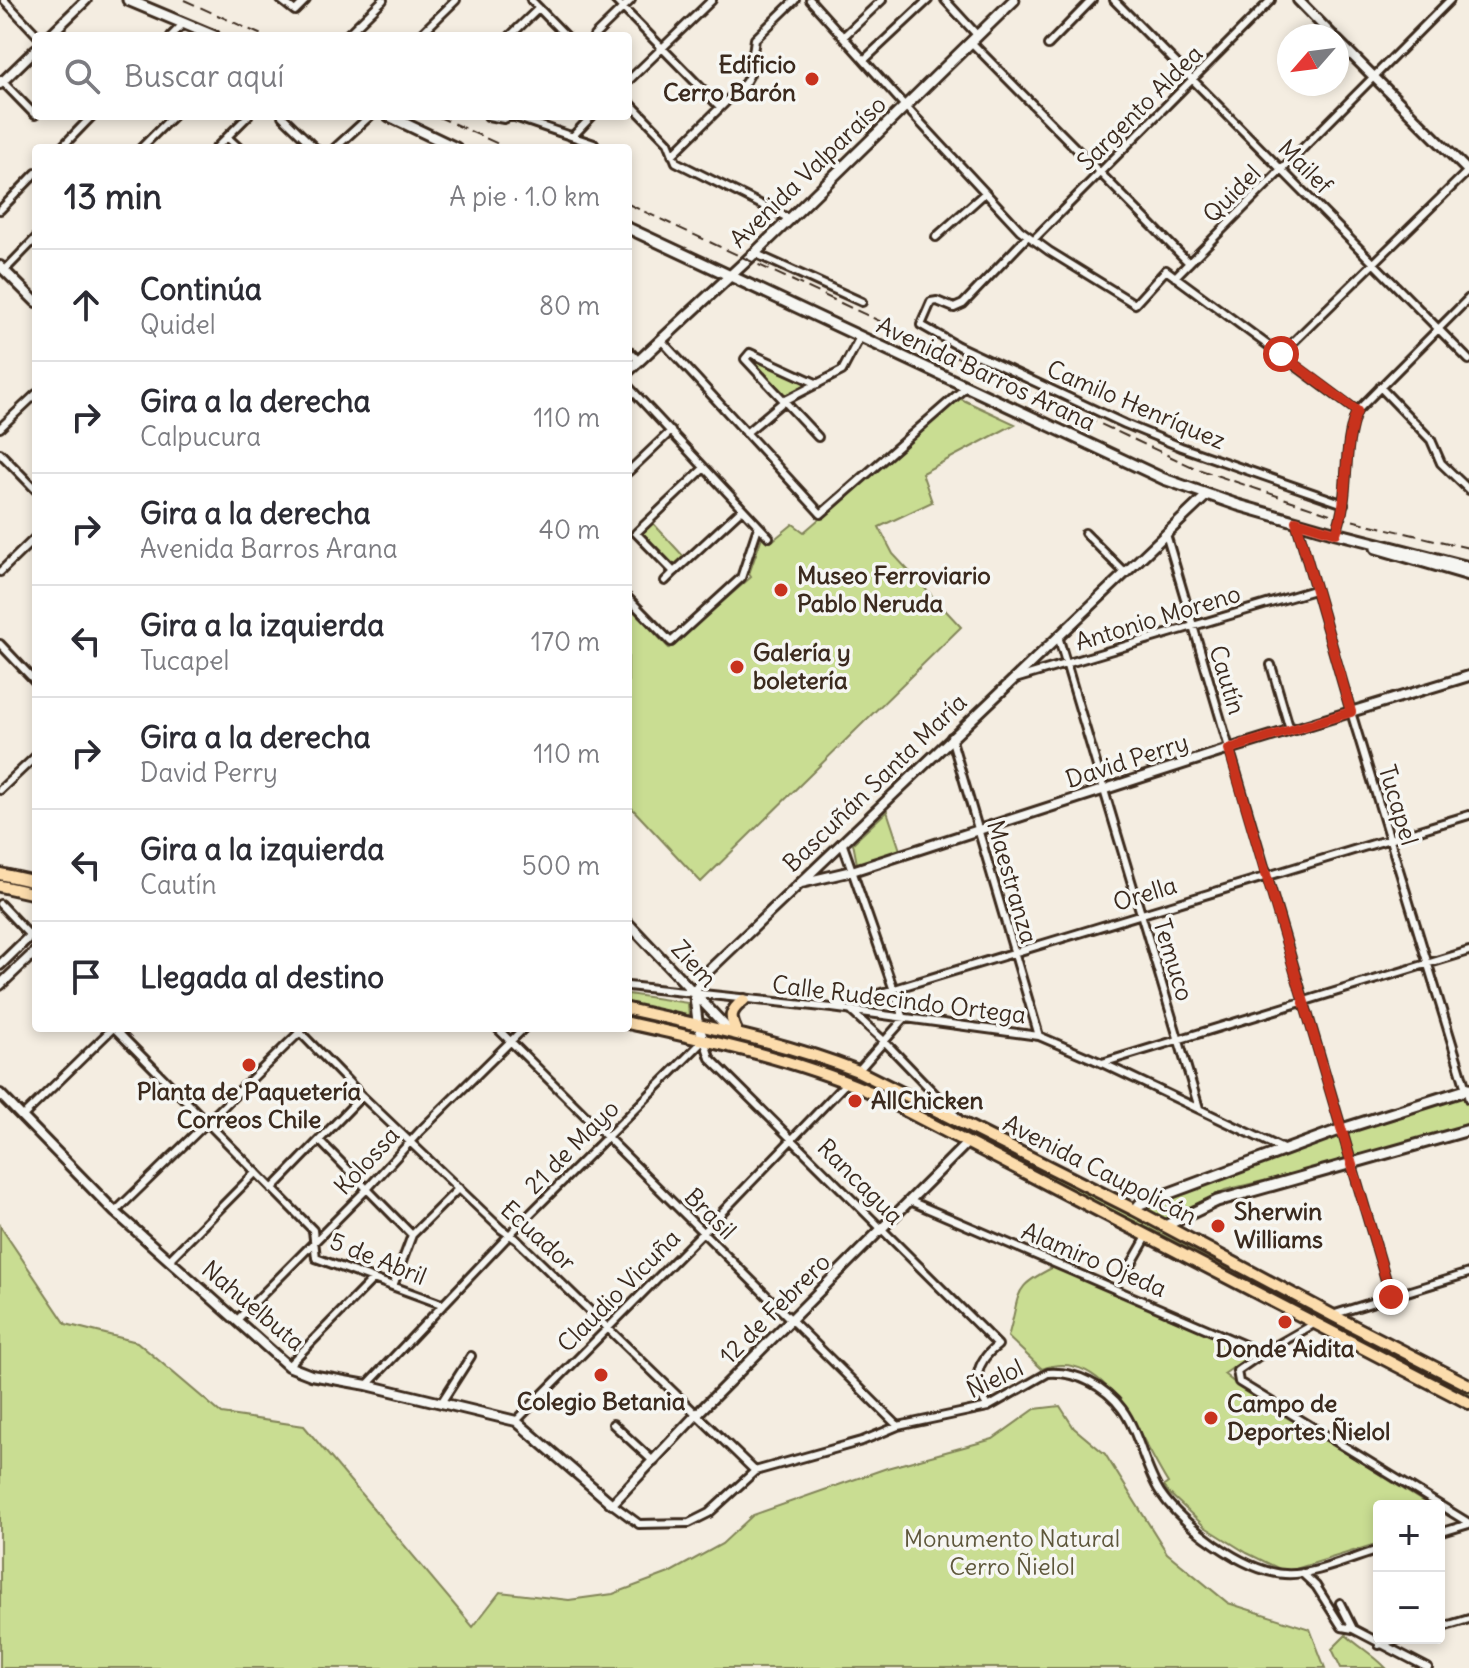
<!DOCTYPE html>
<html lang="es">
<meta charset="utf-8">
<style>
:root{--surface:#fff;--page:#f7f7f7;--text:#2b2b33;--muted:#7c7c81;--line:#e1e1e2}
body{margin:0;font-family:Delius,sans-serif;background:var(--page);color:var(--text)}
.controls{position:absolute;right:24px;bottom:24px;display:grid;overflow:hidden;border-radius:8px;box-shadow:0 4px 12px #0003}
.controls button{width:72px;height:72px;display:grid;place-items:center;padding:0;border:0;border-bottom:2px solid var(--line);background:var(--surface);color:var(--text);font:40px sans-serif}
.compass{position:absolute;left:1277px;top:24px;width:72px;height:72px;border-radius:50%;background:var(--surface);box-shadow:0 4px 12px #0003;rotate:242deg}
.stop{position:absolute;width:24px;height:24px;margin:-18px;border:6px solid #c8321e;border-radius:50%;background:#fff}
.stop.end{background:#c8321e;border-color:#fff;box-shadow:0 2px 8px #0008}
.list{margin:0;padding:0;list-style:none}
h2{display:flex;justify-content:space-between;align-items:center;height:104px;margin:0;padding:0 32px;font-size:34px}
h2 small{font-size:26px;font-weight:400;color:var(--muted)}
.list li{display:grid;grid-template-columns:52px 1fr auto;gap:24px;align-items:center;box-sizing:border-box;height:112px;padding:0 32px;border-top:2px solid var(--line)}
.list b{display:block;font-size:30px;white-space:nowrap}
.list p{margin:0;font-size:26px;white-space:nowrap;color:var(--muted)}
.list em{font-size:26px;font-style:normal;color:var(--muted)}
.icon{flex:none;width:44px;height:44px;fill:none;stroke:currentColor;stroke-width:2;stroke-linecap:round;stroke-linejoin:round}
.map{position:relative;flex:none;width:1469px;height:1668px;overflow:hidden}
.search{position:absolute;background:var(--surface);box-shadow:0 4px 12px #0003;left:32px;top:32px;width:600px;height:88px;display:flex;align-items:center;gap:20px;box-sizing:border-box;padding:0 28px;border-radius:8px;color:var(--muted);font-size:30px}
.panel{position:absolute;background:var(--surface);box-shadow:0 4px 12px #0003;left:32px;top:144px;width:600px;height:888px;border-radius:8px}
.map>svg:first-child{display:block}
.green{fill:#c9dd92;stroke:#828458;stroke-width:2}
.lines{fill:none;stroke-linecap:round;stroke-linejoin:round}
.minor-casing{stroke:#3b2a1e;stroke-width:12}
.tertiary-casing{stroke:#3b2a1e;stroke-width:14}
.secondary-casing{stroke:#3b2a1e;stroke-width:15}
.primary-casing{stroke:#3b2a1e;stroke-width:16}
.minor{stroke:#f6f6f2;stroke-width:6}
.tertiary{stroke:#f6f6f2;stroke-width:8}
.secondary{stroke:#f6f6f2;stroke-width:9}
.primary{stroke:#fcdcac;stroke-width:10}
.rail{stroke:#3b2a1e;stroke-width:2;stroke-dasharray:12 6;stroke-linecap:butt}
.route{stroke:#c8321e;stroke-width:10}
.poi-dot{fill:#c8321e;stroke:#f6f6f2;stroke-width:3}
.labels{text-anchor:middle;stroke-width:7;stroke-linejoin:round;paint-order:stroke}
.poi-label{font-size:24px;font-weight:bold;fill:#3b2a1e;stroke:#f6f6f2;text-anchor:start}
.street-label{font-size:24px;fill:#3b2a1e;stroke:#f6f6f2}
.park-label{font-size:24px;fill:#5e573b;stroke:#f6f6f2}
</style>
<div class="map">
<svg width="1469" height="1668" viewBox="0 0 1469 1668">
<rect width="100%" height="100%" fill="#f4ede1"/>
<filter id="ink" filterUnits="userSpaceOnUse"><feTurbulence type="fractalNoise" baseFrequency=".0125" numOctaves="2"/><feDisplacementMap in="SourceGraphic" scale="16" xChannelSelector="R" yChannelSelector="G"/><feConvolveMatrix kernelMatrix="1 2 1 2 8 2 1 2 1" color-interpolation-filters="sRGB"/></filter>
<g filter="url(#ink)">
<!-- green -->
<path class="green" d="M753,358L809,383L784,396L751,361Z
M959,398L1015,424L922,473L932,502L879,527L893,554L961,627L701,882L628,804V605L669,648L751,577L749,574L763,534L771,542L793,524L804,532Z
M652,522L685,558L674,568L641,533Z
M887,811L900,850L857,864L853,843Z
M628,994L688,1003L689,1018L628,1004Z
M628,1014C706,1031 786,1046 860,1076L1469,1388V1395L1320,1315L850,1077L772,1050L628,1019Z
M1469,1093V1125L1339,1163L1225,1190L1163,1222L1142,1212L1144,1208L1330,1137Z
M0,1226L66,1324L137,1342L222,1414L304,1426L473,1627L500,1592L569,1600L613,1594L669,1573L722,1544L753,1515L887,1468L993,1439L1035,1409L1060,1406L1074,1428L1105,1454L1167,1553L1228,1603L1310,1629L1325,1668H0Z
M1058,1265L1256,1352L1224,1374L1236,1384L1430,1506H1379V1543L1286,1572L1247,1553L1205,1527L1168,1492L1164,1486L1168,1483C1142,1443 1107,1344 1042,1369L1008,1337C1022,1290 1010,1288 1058,1265Z
M1346,1635C1359,1647 1374,1655 1386,1668H1341L1332,1649Z"/>
<g class="lines">
<defs>
<path id="minor" d="M4,0L38,36
M281,0L295,11L306,0
M531,0L566,36
M615,0L720,107
M810,0L905,106L1020,230L1049,251L1135,304L1166,270L1357,411
M945,0L978,36
M1114,0L1469,360
M171,36L184,23
M346,36L383,0
M419,36L456,0
M510,36L539,8
M594,36L631,0
M843,37L882,0
M971,42L1189,263
M1048,45L1092,0
M864,60L928,0
M1,80L35,115
M628,81L712,0
M628,101L668,142L676,162L790,219
M282,116L315,148
M488,116L504,119L511,116
M512,116L594,144
M573,136L592,116
M227,137L239,148
M61,148L92,116
M141,148L173,116
M216,148L248,116
M335,148L370,116
M672,155L745,83L750,74L755,39L795,0
M0,210L36,173
M1028,236L963,304L954,308L937,301L931,302L921,325L958,346L1125,424L1181,447L1344,504
M936,237L985,193
M1033,240L1271,0
M754,253L862,302
M4,271L36,238
M1175,277L1450,0
M661,340L821,514L966,387
M628,350L639,361
M1281,354L1469,170
M628,386L769,537
M1380,387L1431,440L1441,463L1469,490
M0,428L36,394
M746,433L784,401L842,371L860,337
M818,437L745,359L750,353L818,384
M0,453L36,490
M704,468L636,533L674,572L742,509
M628,472L671,431
M1296,521L1351,712L1469,1099
M1085,533L1125,573
M1336,533C1351,494 1341,449 1357,411L1469,298
M1166,534L1391,1297
M0,572L36,537
M665,581L674,572
M628,598L671,642L741,578L758,527
M1058,636L1199,1108
M0,644L36,682
M1271,665L1290,730
M1015,679L1314,590
M951,737L1039,1036
M0,790L36,756
M842,842L904,1019L858,1071
M0,904L36,942
M628,986L832,1008L1039,1036L1102,1063L1285,1150
M835,1007L1469,815
M851,1011L885,1042L958,1118
M114,1028L313,1230L316,1258L444,1305
M296,1028L362,1096L501,1229L517,1240L755,1471
M497,1028L898,1426
M1102,1063L1469,951
M22,1117L113,1028
M320,1141L412,1235
M272,1189L362,1096
M910,1201L1263,1353
M115,1212L304,1028
M169,1260L256,1172
M1128,1270L1148,1235
M393,1286L412,1235L459,1188
M1335,1314L1469,1273
M237,1320L367,1189L420,1131L524,1028
M1314,1324L1263,1353L1237,1371L1239,1382L1469,1523
M288,1366L373,1279
M367,1385L516,1228L704,1040L710,1058L998,1345C975,1362 971,1384 988,1407
M441,1403L471,1356
M516,1421L703,1232L847,1082
M613,1424L654,1462
M612,1504L639,1524L689,1523L709,1513L755,1471L862,1441L898,1426L988,1407L1048,1373C1076,1371 1105,1386 1122,1409C1139,1432 1144,1467 1160,1492C1182,1525 1244,1572 1285,1574C1312,1576 1352,1558 1379,1550
M1439,1533L1469,1524
M1302,1573L1316,1586L1342,1627L1353,1629
M1340,1603L1353,1629L1428,1668
M1439,1628L1469,1619
M1379,1645L1402,1638"/>
<path id="tertiary" d="M1298,0L1333,36
M49,36L86,0
M1337,40L1469,172
M0,84L36,49
M0,266L36,302
M801,883L852,871L1229,749L1469,676
M628,923L731,1032
M0,965L36,930
M0,985L36,951
M704,1040L698,1025L694,993L705,974L1207,495
M0,1094L115,1212L288,1366L311,1375L367,1385L516,1421L612,1504L697,1414L966,1144"/>
<path id="secondary" d="M128,0L214,36
M389,116L456,148
M628,228L1164,479L1238,505L1336,533L1469,567
M628,371L758,250L1014,0
M1376,548L1469,575
M1135,1210L1140,1204L1342,1129L1469,1089
M1165,1226L1217,1201L1469,1130"/>
<path id="primary" d="M0,874L36,882
M0,886L36,894
M628,1009C706,1027 784,1042 858,1071L1135,1210L1332,1315L1469,1385
M628,1023C710,1041 791,1058 868,1091L1469,1403
M737,1033C729,1017 729,1011 744,1000"/>
</defs>
<!-- minor casing -->
<use href="#minor" class="minor-casing"/>
<!-- tertiary casing -->
<use href="#tertiary" class="tertiary-casing"/>
<!-- secondary casing -->
<use href="#secondary" class="secondary-casing"/>
<!-- primary casing -->
<use href="#primary" class="primary-casing"/>
<!-- minor -->
<use href="#minor" class="minor"/>
<!-- tertiary -->
<use href="#tertiary" class="tertiary"/>
<!-- secondary -->
<use href="#secondary" class="secondary"/>
<!-- primary -->
<use href="#primary" class="primary"/>
<!-- rail -->
<path class="rail" d="M184,0L264,36
M437,116L507,148
M628,204L1195,468L1342,518L1469,548"/>
</g>
</g>
<g class="lines" filter="url(#ink)">
<!-- route -->
<path class="route" d="M1281,354L1357,411C1341,449 1351,494 1336,533L1296,521L1351,712L1229,749L1391,1297"/>
</g>
<!-- markers -->
<g class="poi-dot">
<circle cx="812" cy="79" r="8"/>
<circle cx="781" cy="590" r="8"/>
<circle cx="737" cy="667" r="8"/>
<circle cx="249" cy="1065" r="8"/>
<circle cx="855" cy="1101" r="8"/>
<circle cx="1218" cy="1226" r="8"/>
<circle cx="1285" cy="1322" r="8"/>
<circle cx="601" cy="1375" r="8"/>
<circle cx="1211" cy="1418" r="8"/>
</g>
<g class="labels">
<!-- poi labels -->
<g class="poi-label">
<text x="796" y="73" text-anchor="end">Edificio<tspan x="796" dy="28">Cerro Barón</tspan></text>
<text x="797" y="584">Museo Ferroviario<tspan x="797" dy="28">Pablo Neruda</tspan></text>
<text x="753" y="661">Galería y<tspan x="753" dy="28">boletería</tspan></text>
<text x="249" y="1100" text-anchor="middle">Planta de Paquetería<tspan x="249" dy="28">Correos Chile</tspan></text>
<text x="871" y="1109">AllChicken</text>
<text x="1234" y="1220">Sherwin<tspan x="1234" dy="28">Williams</tspan></text>
<text x="1285" y="1357" text-anchor="middle">Donde Aidita</text>
<text x="601" y="1410" text-anchor="middle">Colegio Betania</text>
<text x="1227" y="1412">Campo de<tspan x="1227" dy="28">Deportes Ñielol</tspan></text>
</g>
<!-- street labels -->
<g class="street-label">
<text transform="translate(1140 108) rotate(-45)" y="8">Sargento Aldea</text>
<text transform="translate(1305 167) rotate(45)" y="8">Mailef</text>
<text transform="translate(808 172) rotate(-44)" y="8">Avenida Valparaíso</text>
<text transform="translate(1232 194) rotate(-45)" y="8">Quidel</text>
<text transform="translate(986 374) rotate(25)" y="8">Avenida Barros Arana</text>
<text transform="translate(1136 405) rotate(23)" y="8">Camilo Henríquez</text>
<text transform="translate(1158 618) rotate(-17)" y="8">Antonio Moreno</text>
<text transform="translate(1227 680) rotate(73)" y="8">Cautín</text>
<text transform="translate(1127 761) rotate(-18)" y="8">David Perry</text>
<text transform="translate(875 783) rotate(-44)" y="8">Bascuñán Santa María</text>
<text transform="translate(1398 805) rotate(73)" y="8">Tucapel</text>
<text transform="translate(1012 882) rotate(74)" y="8">Maestranza</text>
<text transform="translate(1145 894) rotate(-17)" y="8">Orella</text>
<text transform="translate(1173 960) rotate(73)" y="8">Temuco</text>
<text transform="translate(694 964) rotate(47)" y="8">Ziem</text>
<text transform="translate(899 1000) rotate(7)" y="8">Calle Rudecindo Ortega</text>
<text transform="translate(572 1147) rotate(-45)" y="8">21 de Mayo</text>
<text transform="translate(367 1161) rotate(-47)" y="8">Kolossa</text>
<text transform="translate(1100 1170) rotate(27)" y="8">Avenida Caupolicán</text>
<text transform="translate(860 1182) rotate(45)" y="8">Rancagua</text>
<text transform="translate(710 1214) rotate(45)" y="8">Brasil</text>
<text transform="translate(538 1236) rotate(42)" y="8">Ecuador</text>
<text transform="translate(378 1259) rotate(22)" y="8">5 de Abril</text>
<text transform="translate(1094 1260) rotate(23)" y="8">Alamiro Ojeda</text>
<text transform="translate(619 1291) rotate(-45)" y="8">Claudio Vicuña</text>
<text transform="translate(253 1306) rotate(40)" y="8">Nahuelbuta</text>
<text transform="translate(775 1309) rotate(-45)" y="8">12 de Febrero</text>
<text transform="translate(995 1379) rotate(-25)" y="8">Ñielol</text>
</g>
<!-- park labels -->
<g class="park-label">
<text x="1012" y="1547">Monumento Natural<tspan x="1012" dy="28">Cerro Ñielol</tspan></text>
</g>
</g>
</svg>
<div class="controls">
<button>+</button>
<button>−</button>
</div>
<svg class="compass" viewBox="-18 -18 36 36"><path d="M0-13l5 13h-10z" fill="#e53935"/><path d="M0 13l5-13h-10z" fill="#7c7c81"/></svg>
<div class="stop" style="left:1281px;top:354px"></div>
<div class="stop end" style="left:1391px;top:1297px"></div>
<div class="search"><svg class="icon" aria-label="search" viewBox="0 0 24 24"><circle cx="10" cy="10" r="6"/><path d="M15 15l6 6"/></svg>Buscar aquí</div>
<section class="panel">
<h2>13 min<small>A pie · 1.0 km</small></h2>
<ul class="list">
<li><svg class="icon" aria-label="ahead" viewBox="0 0 24 24"><path d="M12 20V5M6 11l6-6 6 6"/></svg><div><b>Continúa</b><p>Quidel</p></div><em>80 m</em></li>
<li><svg class="icon" aria-label="right" viewBox="0 0 24 24"><path d="M7 20v-9h11M14 6l5 5-5 5"/></svg><div><b>Gira a la derecha</b><p>Calpucura</p></div><em>110 m</em></li>
<li><svg class="icon" aria-label="right" viewBox="0 0 24 24"><path d="M7 20v-9h11M14 6l5 5-5 5"/></svg><div><b>Gira a la derecha</b><p>Avenida Barros Arana</p></div><em>40 m</em></li>
<li><svg class="icon" aria-label="left" viewBox="0 0 24 24"><path d="M17 20v-9H6M10 6l-5 5 5 5"/></svg><div><b>Gira a la izquierda</b><p>Tucapel</p></div><em>170 m</em></li>
<li><svg class="icon" aria-label="right" viewBox="0 0 24 24"><path d="M7 20v-9h11M14 6l5 5-5 5"/></svg><div><b>Gira a la derecha</b><p>David Perry</p></div><em>110 m</em></li>
<li><svg class="icon" aria-label="left" viewBox="0 0 24 24"><path d="M17 20v-9H6M10 6l-5 5 5 5"/></svg><div><b>Gira a la izquierda</b><p>Cautín</p></div><em>500 m</em></li>
<li><svg class="icon" aria-label="arrive" viewBox="0 0 24 24"><path d="M6 21V4h12l-3 4 3 4H6"/></svg><div><b>Llegada al destino</b></div></li>
</ul>
</section>
</div>
